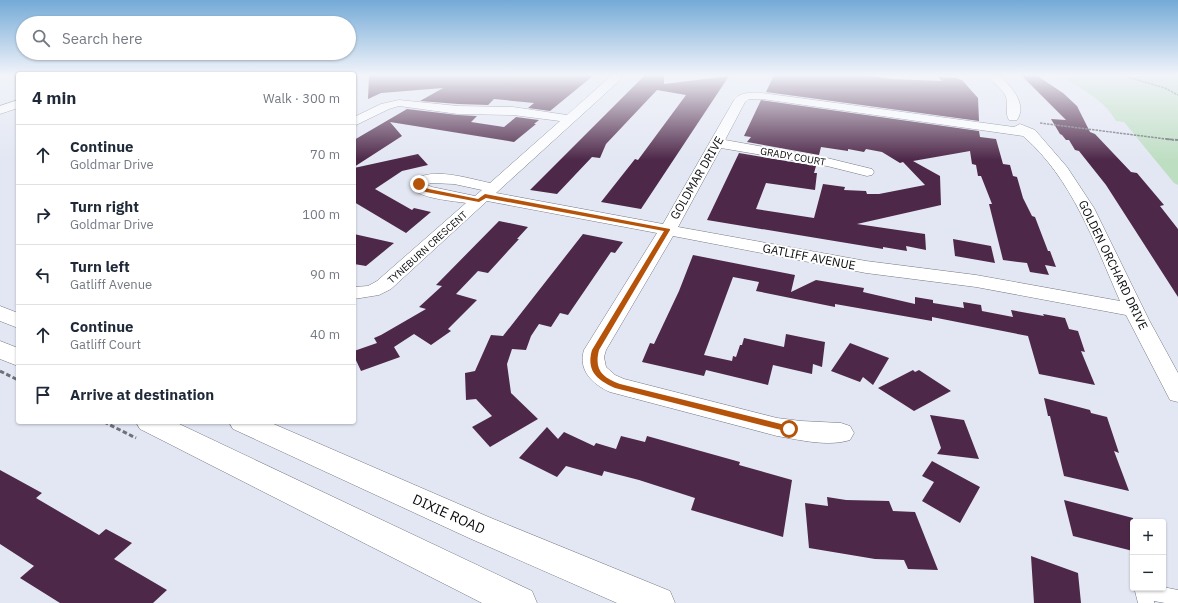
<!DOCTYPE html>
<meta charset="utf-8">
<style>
:root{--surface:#fff;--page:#f2f2f3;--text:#1f2937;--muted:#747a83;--line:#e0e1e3}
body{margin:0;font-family:"IBM Plex Sans",sans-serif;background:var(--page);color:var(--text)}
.controls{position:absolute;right:12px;bottom:12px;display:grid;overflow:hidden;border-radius:4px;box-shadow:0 1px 3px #0004}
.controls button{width:36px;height:36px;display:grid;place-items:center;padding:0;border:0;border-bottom:1px solid var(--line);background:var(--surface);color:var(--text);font:20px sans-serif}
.stop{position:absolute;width:12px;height:12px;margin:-9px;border:3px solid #b45309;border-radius:50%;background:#fff}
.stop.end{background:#b45309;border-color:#fff;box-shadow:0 1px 4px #0008}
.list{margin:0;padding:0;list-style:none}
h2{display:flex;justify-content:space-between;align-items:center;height:52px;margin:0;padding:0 16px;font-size:17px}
h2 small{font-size:13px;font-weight:400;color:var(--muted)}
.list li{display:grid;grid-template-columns:26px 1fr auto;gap:12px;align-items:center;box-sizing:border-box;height:60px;padding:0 16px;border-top:1px solid var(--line)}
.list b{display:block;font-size:15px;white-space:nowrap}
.list p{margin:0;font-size:13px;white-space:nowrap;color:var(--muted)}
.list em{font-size:13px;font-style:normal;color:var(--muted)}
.icon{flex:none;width:22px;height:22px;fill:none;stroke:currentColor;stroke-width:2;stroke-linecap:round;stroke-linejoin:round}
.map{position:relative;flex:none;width:1178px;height:603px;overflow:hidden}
.search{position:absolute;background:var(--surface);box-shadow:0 1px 3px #0004;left:16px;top:16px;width:340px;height:44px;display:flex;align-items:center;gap:10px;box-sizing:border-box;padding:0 14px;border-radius:22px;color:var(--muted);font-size:15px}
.panel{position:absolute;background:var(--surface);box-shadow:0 1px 3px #0004;left:16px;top:72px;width:340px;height:352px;border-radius:4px}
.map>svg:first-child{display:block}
.green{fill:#bedec2}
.building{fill:#4e2849}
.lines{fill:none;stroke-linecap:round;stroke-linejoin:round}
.service-casing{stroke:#757983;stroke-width:1}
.minor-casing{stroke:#757983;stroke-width:1}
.secondary-casing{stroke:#757983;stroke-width:1}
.path-far2{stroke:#6e7179;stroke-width:1.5;stroke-dasharray:2.5 1;stroke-linecap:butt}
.path-far1{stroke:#6e7179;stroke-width:2;stroke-dasharray:3 1.5;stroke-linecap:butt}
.path{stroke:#6e7179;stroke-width:3;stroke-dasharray:4.5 2.5;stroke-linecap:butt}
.service{fill:#fff;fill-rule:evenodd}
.minor{fill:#fff;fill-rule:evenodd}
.secondary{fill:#fff;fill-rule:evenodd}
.route{fill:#b45309}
.labels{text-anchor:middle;stroke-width:4;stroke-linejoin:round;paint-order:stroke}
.far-street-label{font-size:10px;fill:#0a0c0f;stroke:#fff}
.street-label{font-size:12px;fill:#0a0c0f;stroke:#fff}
.near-street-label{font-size:14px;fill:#0a0c0f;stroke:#fff}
</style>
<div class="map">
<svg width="1178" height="603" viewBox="0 0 1178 603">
<rect width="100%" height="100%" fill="#e3e7f3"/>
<!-- green -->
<path class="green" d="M1059,75H1178V185L1174,183L1124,122L1116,121C1105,100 1079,87 1059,75Z"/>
<!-- building -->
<path class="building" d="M369,75H594L550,111L528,108L534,103L494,99L488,105L458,104L420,101L443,88L381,93L368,99Z
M645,75H664V84L729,76L641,209L601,202L635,159L638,160L686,95L657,90L606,144L600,158L592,157L557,194L530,190Z
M774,75H864L892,79L942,81L938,77L956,78L962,80L978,98L979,121L766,92Z
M1021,75H1036L1063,93L1077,106L1090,132L1095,134L1131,172L1137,173L1164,205L1160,206L1178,229V297L1106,185L1079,151L1075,150L1069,140H1066L1062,135L1060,134L1051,119L1066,120Z
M761,100L979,131L980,137L996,139L1003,164L1010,165L1013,176L1017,177L1023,198L1032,216L1035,217L1048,251H1050L1056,267L1045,265L1049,275L1030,272L1027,263L1003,260L989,204H992L981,176H978L976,165L972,164L970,151L913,161L940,176L941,205L857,224L925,234L926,250L906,246L907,251L883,247V249L707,220L739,153L816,166L814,173H817L815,190L766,183L756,209L814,218L823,184L845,187L844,190L866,191L867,194H879L925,185L903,162L900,163L882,152L866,149L864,152L848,149V151L821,147L819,155L747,142L751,137L744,136Z
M407,109L458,115L477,116L471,122L504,127L516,117L539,120L534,124H536L514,142L390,122L402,136L354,167V140Z
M418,154L428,165L402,171L375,189L412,210L414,208L431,212L406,233L354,202V168Z
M499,221L528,227L517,239H519L488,273L478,271L456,294L477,300L448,329L451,331L431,345L414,334L394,347L400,357L361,371L354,356V351L377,343L374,338L381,335L426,309L419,307L442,286L436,285Z
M354,234L394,243L366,266L354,264Z
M583,234L623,242L615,253L611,252L568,315L560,313L551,327L539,324L531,336L526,350L512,349L507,364L511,393L538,419L490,447L472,427L492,416L476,399L466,400L465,373L475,371L491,335L503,336Z
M953,239L991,246L995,263L955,256Z
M693,255L795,275L791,292L816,280L864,288L863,292L915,304V297L933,300V303L964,308L963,302L981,305L982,311L1013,317L1011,310L1044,316L1043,314L1065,318L1069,329L1078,331L1085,352L1081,351L1095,385L1039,374L1028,336L932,317V321L835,304V307L756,291L759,282L733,277L704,355L732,361L733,356L736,357L740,345H742L744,338L784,347L786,334L825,342L822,367L813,364L812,374L773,365L768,385L706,370L704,376L642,362L650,343L654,344L679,291Z
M850,343L889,358L873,385L863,377L860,382L831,371Z
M913,370L915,372L919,370L951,391L914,411L878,388Z
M1044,398L1090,410L1091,413L1107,417L1119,453L1114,451L1129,491L1064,476L1050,416H1048Z
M930,415L964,420L979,459L937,454L941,448Z
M547,427L558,439L564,432L594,446L596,443L616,449L621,436L645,442L647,436L740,462L739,465L792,480L783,537L691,510L695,498L639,480L604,471L602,476L566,466L557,477L519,458Z
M932,461L980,487L960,523L922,501L934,482L922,476Z
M0,470L42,493L36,498L99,535L106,529L132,543L114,559L167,590L153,603H60L20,578L34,566L0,544Z
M827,497L846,500L889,501L893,511L915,512L938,570L908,569L904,560L875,559L809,548L805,503L828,506Z
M1064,500L1133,518V551L1073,536Z
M1031,556L1078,573L1081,603H1034Z"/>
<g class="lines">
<defs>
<path id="service" d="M1163,587L1178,590V603H1165L1154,601V603H1138L1135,591L1136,588Z"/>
<path id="minor" d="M612,75H622L619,81L496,193L663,224L734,100C741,91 752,93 762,93L1014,127L1020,124L1035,130L1067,167L1094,208L1149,320L1178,373V402L1170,400L1126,315L976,287L866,273L673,236L606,350L604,357L606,367L615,375L624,379L777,418L801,421L841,423L850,426L854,433L850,440C828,447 800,440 777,436L610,392C592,384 578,370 584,350L657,233L487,201L391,289L379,295L354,299V287L368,286L377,281L466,203C453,201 428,199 417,192C414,190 413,187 411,184C425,164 470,179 490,183L560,121L513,115L458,114L399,106L389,109L354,126V117L381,104L399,100L458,106L513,107L567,115ZM749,99H762L1023,136C1072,178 1095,244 1120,301L976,275L866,261L678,227L721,148L827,166L867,176L872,175L874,172L872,169L827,158L725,140L745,102ZM430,183L454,184L482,190L475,196L432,187L427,185Z
M986,75H998C1010,84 1028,104 1017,120H1009C1005,114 1008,104 1006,97C1002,87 992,83 986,75Z"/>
<path id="secondary" d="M18,100V108L0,114V106Z
M0,306L18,313V328L0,321Z
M0,341L18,348V366L0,359Z
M136,422H175L532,591L537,603H482L140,429Z
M229,422H269L491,518L670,591L675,603H617L469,538L233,429Z"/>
</defs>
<!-- service casing -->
<use href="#service" class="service-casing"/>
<!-- minor casing -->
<use href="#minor" class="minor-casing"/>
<!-- secondary casing -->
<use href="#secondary" class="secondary-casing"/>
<!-- path-far2 -->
<path class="path-far2" d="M1121,75L1165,88L1178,95
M1040,123L1174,140"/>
<!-- path-far1 -->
<path class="path-far1" d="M1166,139L1178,140"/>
<!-- path -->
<path class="path" d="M0,371L18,380
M104,422L136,438"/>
<!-- service -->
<use href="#service" class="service"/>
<!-- minor -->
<use href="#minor" class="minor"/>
<!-- secondary -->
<use href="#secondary" class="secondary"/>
</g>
<!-- sky -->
<linearGradient id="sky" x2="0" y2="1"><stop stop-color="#74aad7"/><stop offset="0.47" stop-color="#f2f4fa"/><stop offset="1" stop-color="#f2f4fa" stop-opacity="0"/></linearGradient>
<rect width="1178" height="160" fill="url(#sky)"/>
<!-- route -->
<path class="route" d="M419,183L423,187L429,189L478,199L485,194L670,229V230L599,350C594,370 602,377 620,384L789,426L793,429L792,432H789L615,388C597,380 586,371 592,350L664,231L486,198L479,202L426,192L419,189L417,184Z"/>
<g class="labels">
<!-- far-street labels -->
<g class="far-street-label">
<text transform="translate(793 156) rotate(10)" y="4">GRADY COURT</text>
<text transform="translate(427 247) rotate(-42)" y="4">TYNEBURN CRESCENT</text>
</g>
<!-- street labels -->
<g class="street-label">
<text transform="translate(697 178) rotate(-60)" y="4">GOLDMAR DRIVE</text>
<text transform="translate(809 257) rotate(11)" y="4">GATLIFF AVENUE</text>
<text transform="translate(1113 265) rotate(64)" y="4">GOLDEN ORCHARD DRIVE</text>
</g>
<!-- near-street labels -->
<g class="near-street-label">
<text transform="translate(449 514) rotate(24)" y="5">DIXIE ROAD</text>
</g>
</g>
</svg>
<div class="controls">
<button>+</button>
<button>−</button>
</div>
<div class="stop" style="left:789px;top:429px"></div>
<div class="stop end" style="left:419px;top:184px"></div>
<div class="search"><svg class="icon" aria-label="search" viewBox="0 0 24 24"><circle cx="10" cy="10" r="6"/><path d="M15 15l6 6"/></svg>Search here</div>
<section class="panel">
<h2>4 min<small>Walk · 300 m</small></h2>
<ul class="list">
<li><svg class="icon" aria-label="ahead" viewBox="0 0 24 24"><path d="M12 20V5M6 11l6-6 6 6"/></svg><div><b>Continue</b><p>Goldmar Drive</p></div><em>70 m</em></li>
<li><svg class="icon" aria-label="right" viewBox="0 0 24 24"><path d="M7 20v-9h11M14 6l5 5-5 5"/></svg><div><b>Turn right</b><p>Goldmar Drive</p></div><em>100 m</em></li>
<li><svg class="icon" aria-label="left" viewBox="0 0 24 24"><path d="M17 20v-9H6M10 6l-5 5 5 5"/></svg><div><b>Turn left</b><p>Gatliff Avenue</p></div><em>90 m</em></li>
<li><svg class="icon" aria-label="ahead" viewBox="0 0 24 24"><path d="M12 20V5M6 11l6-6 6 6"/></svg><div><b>Continue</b><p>Gatliff Court</p></div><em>40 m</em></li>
<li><svg class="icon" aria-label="arrive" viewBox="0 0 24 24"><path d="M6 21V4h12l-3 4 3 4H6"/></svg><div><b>Arrive at destination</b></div></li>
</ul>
</section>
</div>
